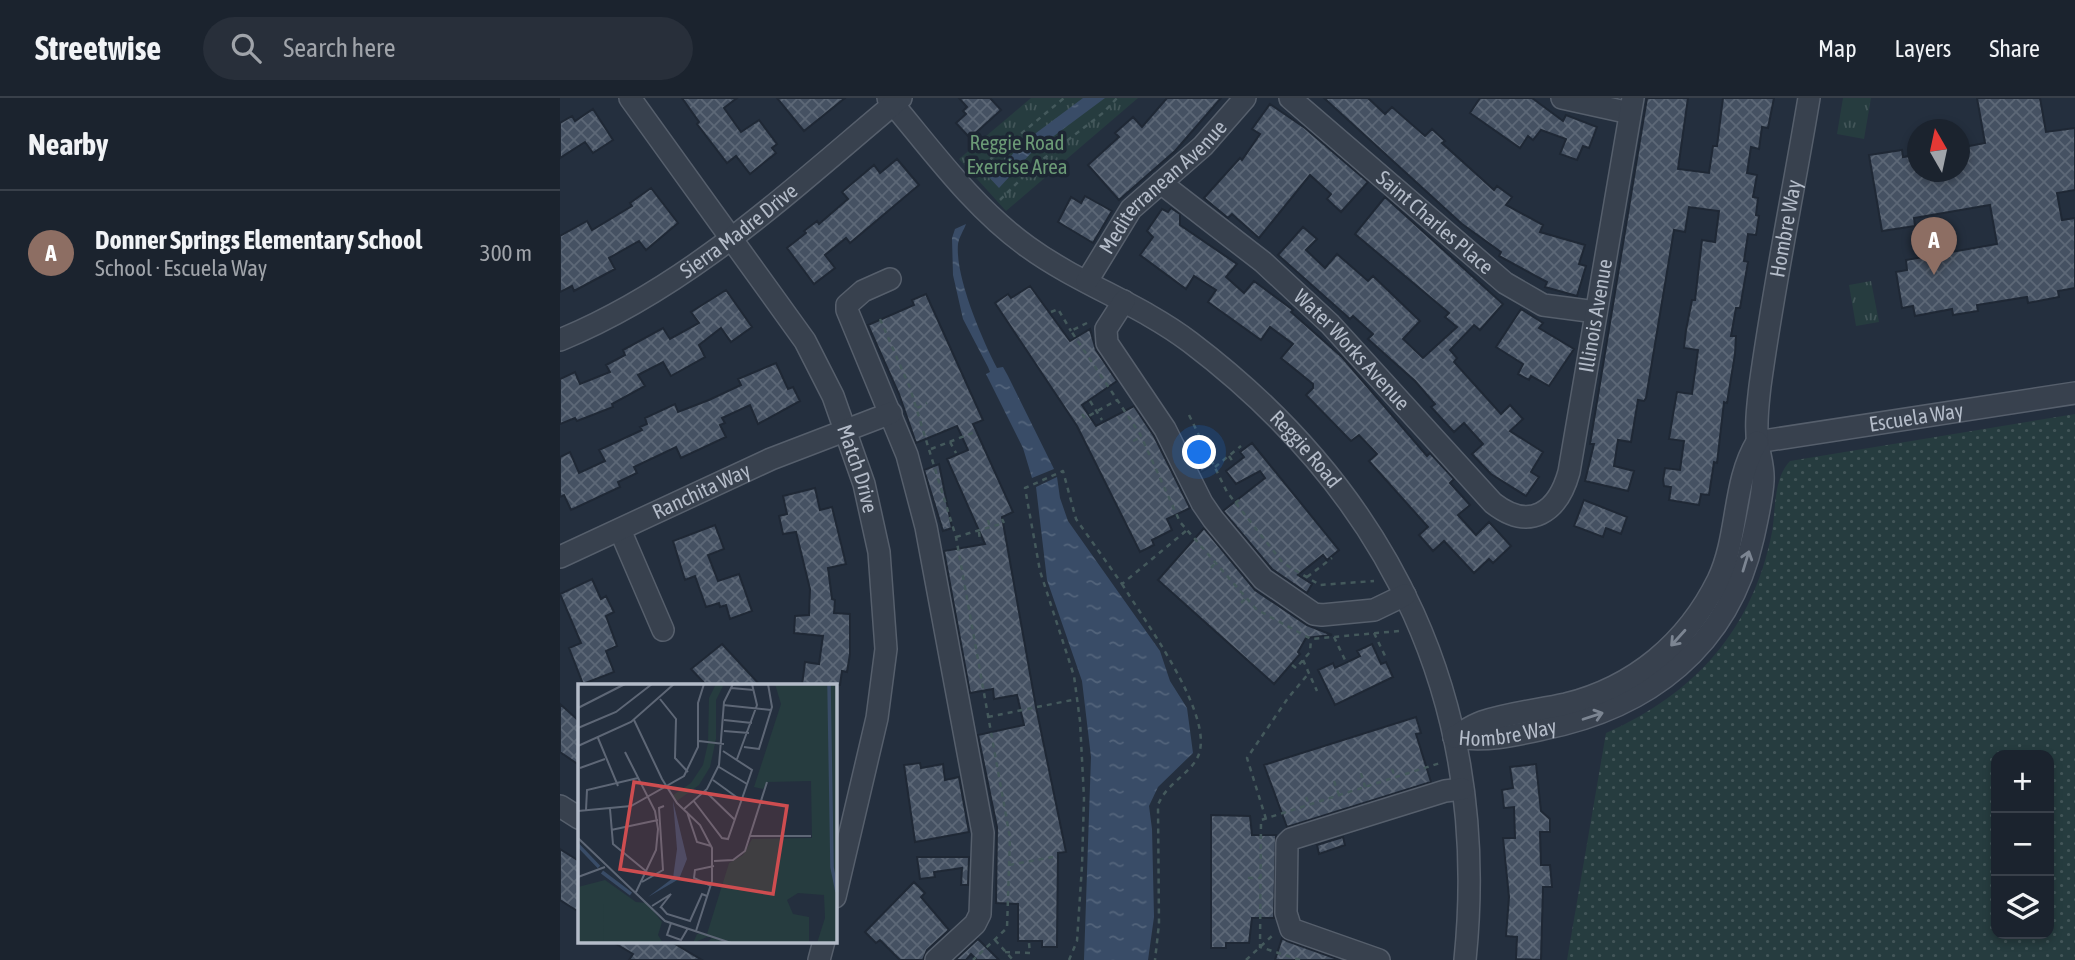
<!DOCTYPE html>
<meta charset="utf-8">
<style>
:root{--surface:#1b232e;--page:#282f3a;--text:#f1f3f6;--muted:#a0a4aa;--line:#39404a;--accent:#8bbbb9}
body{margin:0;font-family:"Asap Condensed",sans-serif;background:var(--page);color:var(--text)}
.controls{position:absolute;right:21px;bottom:21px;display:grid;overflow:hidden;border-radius:14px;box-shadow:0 4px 10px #0003}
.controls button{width:63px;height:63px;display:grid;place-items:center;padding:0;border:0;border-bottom:2px solid var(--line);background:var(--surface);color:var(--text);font:35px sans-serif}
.compass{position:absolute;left:1347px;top:21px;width:63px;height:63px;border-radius:50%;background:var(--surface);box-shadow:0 4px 10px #0003;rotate:351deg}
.you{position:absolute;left:640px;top:355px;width:24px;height:24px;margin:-18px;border:5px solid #fff;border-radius:50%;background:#1a73e8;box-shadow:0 0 0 10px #1a73e833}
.badge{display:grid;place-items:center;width:46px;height:46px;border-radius:50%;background:var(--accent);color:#fff;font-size:23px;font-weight:700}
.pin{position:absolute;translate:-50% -58px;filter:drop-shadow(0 2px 4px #0008)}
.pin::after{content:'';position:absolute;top:37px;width:24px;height:21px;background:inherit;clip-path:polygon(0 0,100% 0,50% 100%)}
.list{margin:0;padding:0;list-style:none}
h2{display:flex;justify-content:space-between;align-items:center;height:91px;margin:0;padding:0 28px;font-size:30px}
h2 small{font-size:23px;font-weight:400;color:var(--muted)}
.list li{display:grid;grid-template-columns:46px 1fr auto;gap:21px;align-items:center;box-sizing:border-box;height:126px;padding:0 28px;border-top:2px solid var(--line)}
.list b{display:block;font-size:26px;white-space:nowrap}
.list p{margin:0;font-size:23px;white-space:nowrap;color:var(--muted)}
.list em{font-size:23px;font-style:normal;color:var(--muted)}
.icon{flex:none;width:38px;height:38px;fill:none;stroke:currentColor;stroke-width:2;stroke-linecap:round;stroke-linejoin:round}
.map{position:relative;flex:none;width:1515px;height:862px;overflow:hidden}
header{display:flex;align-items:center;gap:42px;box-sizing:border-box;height:98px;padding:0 35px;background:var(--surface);border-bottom:2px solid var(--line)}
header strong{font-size:33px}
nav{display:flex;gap:38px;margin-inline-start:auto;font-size:24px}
.search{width:490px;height:63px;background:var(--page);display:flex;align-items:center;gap:18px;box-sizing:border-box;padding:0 24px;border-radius:38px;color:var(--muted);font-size:26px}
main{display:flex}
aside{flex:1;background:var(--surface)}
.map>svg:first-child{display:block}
.grass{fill:url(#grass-dots);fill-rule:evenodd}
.park{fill:url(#park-tufts)}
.water{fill:url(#water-ripples)}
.building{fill:url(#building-cross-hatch);stroke:#1f2835;stroke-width:2}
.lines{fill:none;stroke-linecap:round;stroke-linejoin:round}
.minor-casing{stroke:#565f6c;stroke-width:24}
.path{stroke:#44595c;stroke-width:2.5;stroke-dasharray:5 5;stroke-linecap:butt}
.minor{stroke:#38414e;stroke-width:21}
.oneway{stroke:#7c8592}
.labels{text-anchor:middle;stroke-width:7;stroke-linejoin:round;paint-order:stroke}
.park-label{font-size:21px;fill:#6b9a76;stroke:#1d2633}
.street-label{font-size:21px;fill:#b4bcc9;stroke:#1d2633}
.inset-river{fill:none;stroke:#394c67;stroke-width:3.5}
.inset-road{fill:none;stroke:#5e6776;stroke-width:2}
.view{fill:#ce4d50;fill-opacity:0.15;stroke:#ce4d50;stroke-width:3.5}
.inset-edge{fill:none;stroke:#b4bcc9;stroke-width:3.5}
</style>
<header>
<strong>Streetwise</strong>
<div class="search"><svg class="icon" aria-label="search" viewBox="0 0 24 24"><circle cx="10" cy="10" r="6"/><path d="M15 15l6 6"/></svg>Search here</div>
<nav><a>Map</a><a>Layers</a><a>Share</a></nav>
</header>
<main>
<aside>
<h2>Nearby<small></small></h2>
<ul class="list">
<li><span class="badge" style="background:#8d6e63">A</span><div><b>Donner Springs Elementary School</b><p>School · Escuela Way</p></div><em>300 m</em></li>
</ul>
</aside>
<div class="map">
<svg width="1515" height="862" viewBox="0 0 1515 862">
<defs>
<pattern id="grass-dots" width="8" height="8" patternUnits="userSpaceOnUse" patternTransform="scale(1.75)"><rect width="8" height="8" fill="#263c3f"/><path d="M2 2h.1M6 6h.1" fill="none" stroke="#435659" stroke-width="1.8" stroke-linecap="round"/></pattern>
<pattern id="park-tufts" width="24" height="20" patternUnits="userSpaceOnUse" patternTransform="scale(1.75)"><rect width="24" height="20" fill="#263c3f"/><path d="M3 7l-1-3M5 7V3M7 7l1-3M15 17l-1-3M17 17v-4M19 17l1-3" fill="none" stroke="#435659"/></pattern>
<pattern id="water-ripples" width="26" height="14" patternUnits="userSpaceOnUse" patternTransform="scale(1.75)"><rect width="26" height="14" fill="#394c67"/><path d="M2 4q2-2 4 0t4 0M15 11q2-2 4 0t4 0" fill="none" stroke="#53647b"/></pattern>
<pattern id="building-cross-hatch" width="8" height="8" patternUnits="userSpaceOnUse" patternTransform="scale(1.75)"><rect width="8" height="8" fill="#455162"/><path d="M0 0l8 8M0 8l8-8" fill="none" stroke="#5d6877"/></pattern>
</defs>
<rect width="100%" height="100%" fill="#242f3e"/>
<!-- grass -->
<path class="grass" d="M1515,316V862H1007L1046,635C1135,596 1193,531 1212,434C1216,411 1213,381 1230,363ZM1436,657H1489V836H1436Z"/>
<!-- park -->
<path class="park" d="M471,0H578L446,113L399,61Z
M1283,0H1311L1304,41L1277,36Z
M1311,183L1319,224L1296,228L1289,187Z"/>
<!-- water -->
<path class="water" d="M523,0H545L471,55L439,90L427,77L435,65L447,63L460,47Z
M406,126C404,132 399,139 398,146C395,179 422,241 437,270L443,269L448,278L494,371L472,380L463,350L426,276L430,274L428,269L403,221L393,177L392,140L395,131Z
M497,379L500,400L508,423L600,553L610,583L627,610L633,655L598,689L589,708L592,731L594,819L588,862H524L531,659L522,583L487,482L476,389Z"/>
<!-- building -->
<path class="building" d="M122,0H177L164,10L181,34L199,22L217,46L212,50L216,55L190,76L176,58L167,65L137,26L139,24Z
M217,0H285L244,33Z
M399,0H430L441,12L410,40L396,25L406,16L403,13L407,9Z
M607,0H661L615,53L559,102L528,67L559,39L555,35L573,19L582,29Z
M764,0H808L825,16L832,9L865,38L872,31L885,43L882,45L934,92L937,88L952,99L946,107L983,127L980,134L1025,147L1019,166L1026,168L1017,198L985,189L987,184L939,158L941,154L902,126Z
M920,0H972L1003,23L1006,17L1037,29L1029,50L1023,48L1017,62L1000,56L1006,41L981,32L973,42L968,38L960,50L910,15Z
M1087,0H1128L1118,71L1149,75L1153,48H1157L1163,0H1214L1208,30L1202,29L1199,51L1191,49L1187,75L1197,77L1193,99L1198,100L1196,117L1199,118L1196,137L1188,136L1184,163L1188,164L1180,210H1176L1171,238H1176L1175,256L1167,305L1164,304L1157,365L1154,364L1149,397L1141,396L1139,407L1109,402L1111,389L1104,388L1103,382L1105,370L1120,372L1124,343L1109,341L1114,311L1117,294L1132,296L1138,252L1124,250L1126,232L1132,202H1135L1142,142L1155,144L1159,113L1129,109L1125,134L1114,132L1086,300L1084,303L1078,302L1071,344L1058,342L1054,368L1074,373L1068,393L1025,383L1034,346H1030Z
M1417,0H1480L1486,34L1515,30V92L1497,95L1502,122L1515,120V190L1498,193L1499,199L1468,205L1467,199L1417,207L1418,213L1393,217L1392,211L1355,218L1353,208L1342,210L1336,174L1347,172L1346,162L1437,146L1430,107L1354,120L1355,128L1322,133L1309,57L1342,52L1343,59L1357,57V74H1399V50L1425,45Z
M710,6L745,30L808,84L781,114L767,101L771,96L750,77L699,140L672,116L668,120L644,100L680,60L682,62L700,36L692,31Z
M33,11L53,42L33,55L25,44L0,60V25L12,18L15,23Z
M337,61L359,87L290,145L286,140L265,157L275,170L254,186L227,150L246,135L244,133L257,123L259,126L288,101L282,94L314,67L320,75Z
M91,90L118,125L86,152L79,143L49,160L55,171L14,193L12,188L0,194V138L27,123L32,132L72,108L70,105Z
M525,98L552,113L533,145L498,124L511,99L521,105Z
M825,99L943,206L920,232L914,227L890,252L897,260L894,264L941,316L950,307L963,321L950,333L983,354L971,374L979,379L966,398L931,376L912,356L923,346L904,325L894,334L871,309L875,306L855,283L808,241L813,236L793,218L790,221L718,157L743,129L757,141L746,152L765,170L777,156L808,183L813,178L860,223L843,241L863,260L897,229L885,219L889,215L795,136Z
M611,110L620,116V127L677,166L666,179L684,195L694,183L733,212L731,214L782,259L867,358L870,355L894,381L890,385L910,407L898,417L916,437L929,424L951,448L933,465L929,461L914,475L884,443L873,453L859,437L868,429L809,363L817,356L799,337L791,343L746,297L753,290V286L721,260L733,246L710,229L701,242L648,204L656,192L634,178L626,191L580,157L593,139L587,133L602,111L608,114Z
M470,188L510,243L530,231L536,252L557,283L522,307L536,328L574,308L594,338L630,410L607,421L612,432L592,442L594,447L580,454L517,328L435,205L448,196L451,200Z
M166,192L192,229L171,244L161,230L139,247L145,259L111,278L103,264L78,277L85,288L52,306L53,309L17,323L15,320L0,326V281L15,274L20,286L50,274L46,267L65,257L63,252L103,230L110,241L139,225L131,214Z
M366,196L423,322L413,326L453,414L442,419L476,609L506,754L498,755L497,849H482V843H458V806L436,805L437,729L418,637L464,627L457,597L434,601L433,591L410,595L384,453L425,446L387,361L408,352L397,328L356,345L339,296L308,227L354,207L352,202Z
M961,211L983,225L979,230L1014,251L989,288L971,278L969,282L958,276L963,266L936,249Z
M216,265L228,291L233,289L240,303L198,326L190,307L162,320L165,325L160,327L166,339L121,360L116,349L74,369L77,375L58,384L60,389L11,412L4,397L0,399V359L10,354L19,375L45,363L39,352L82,332L80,329L87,326L85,320L115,306L118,314L149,302L181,287L178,281Z
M639,344L651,368L641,374L629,349Z
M692,345L779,452L767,462L763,457L738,477L752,486L747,495L712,471L663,413L705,380L700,373L676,386L666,373L684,359L680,354Z
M379,366L392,430L383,433L364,372Z
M255,390L260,412L272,409L286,466L268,470L272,501L275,502L274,515L290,516V556L287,574L282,573L280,587H242L245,564L259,566L263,538L234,535L235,518L249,517L250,491L236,434L223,436L219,418L227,416L223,398Z
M1024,402L1067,419L1061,436L1046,430L1043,439L1014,428Z
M155,427L164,451L148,457L158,483L179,476L192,513L170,521L166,507L160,509L159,505L146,509L135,478L125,482L113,443Z
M644,430L695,492L747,527L772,537L746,540L738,554L740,556L714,586L598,482Z
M32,481L41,501L46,498L54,514L46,518L57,548L46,553L54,574L23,586L9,550L21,545L0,496Z
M162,546L200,587H146L131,571Z
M812,546L821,566L826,564L833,579L775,607L758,572L773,565L775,570L800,558L797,553Z
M0,606L19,623V667L0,654Z
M856,619L861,635L856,636L871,684L727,729L704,667Z
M360,665L361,670L383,666L385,682L399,679L409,734L355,744L344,667Z
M976,666L981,713L990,721V734H980L981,767H990L992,789H983L981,862L956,861L957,839L946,838L949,799L943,740H955L954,709L944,710L942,692L953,690L950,669Z
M651,717L690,718L692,737H716L714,820H692L689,845H666V850H651Z
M783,739L785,747L759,756L757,747Z
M0,751L19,763V814L0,802Z
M357,759H409L408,787H401L402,770L374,774L375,779L360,781Z
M354,784L365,795L361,799L389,832L367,852L363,862H340L320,842L316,845L305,834Z
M722,840L727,843L780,862H715Z
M418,841L439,862H417L411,856L406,862H395Z
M51,843H110L142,862H69L73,856Z"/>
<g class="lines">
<defs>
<g id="minor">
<path id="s1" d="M70,0L245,243L273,298L304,386L319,454L326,551L317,620L275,799"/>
<path id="s2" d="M328,0C371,51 413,110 468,149C519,186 580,206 630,244C833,398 931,607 905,862"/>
<path id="s3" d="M730,0L945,185L983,207L1036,214"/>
<path d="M1002,0L1070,15"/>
<path id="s4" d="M601,85L703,164L770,226L933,405C970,434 998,414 1009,374L1073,0"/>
<path d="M330,181L303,193L287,207V212L347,357L366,429L423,735L420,816L415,826L376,862"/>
<path id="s5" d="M527,183L571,111L643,48L685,0"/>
<path d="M564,203L546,231L547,245L605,331L642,405L653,421L703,481L754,516L762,517L814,512L845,497"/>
<path id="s6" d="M0,242C131,188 234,89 341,0"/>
<path id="s7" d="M1197,344L1515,295"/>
<path d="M60,432L103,532"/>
<path id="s8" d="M0,459L211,361L331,315"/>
<path id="s9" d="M894,639C926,644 952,638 983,631C1088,610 1169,549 1193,440C1197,422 1202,401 1203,383C1204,370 1200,359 1198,346C1195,328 1198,306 1200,288C1213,192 1233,96 1249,0"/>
<path d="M894,639C903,634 913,627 922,624C949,615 979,612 1006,606C1074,589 1127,545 1158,482C1179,438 1172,385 1197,344"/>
<path d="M0,708L19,720"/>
<path d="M259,862L264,843"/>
<path d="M819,862L731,831L726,815L727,745L731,741L885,693L902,691"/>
</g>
</defs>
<!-- minor casing -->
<use href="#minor" class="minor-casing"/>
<!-- path -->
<path class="path" d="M415,74L504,0
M440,102L474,68L543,15L557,0
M491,214L498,211L511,233
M320,221L350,290L396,439L450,740L447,830L413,862
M527,225L511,233L580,336L620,424L696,511L751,541L839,533
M530,303L542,322
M357,310L367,305
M522,316L525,320L557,302
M629,317L667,394L723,465L760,487L814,483
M573,343L581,339
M390,344L396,355
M371,351L415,334
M669,358L673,364
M655,369L681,348
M675,405L682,400
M428,422L430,430
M419,434L420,444
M396,439L444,425L442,421
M651,470L656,464
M747,479L772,460
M562,486C584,522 649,610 640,652C636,674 607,683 598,707L599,826L595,862
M681,505L686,500
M814,535L827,562
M774,539L785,562
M743,562L757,593
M732,567L736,570L750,554L751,541
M428,619L517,601
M832,671L835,679
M801,675L805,689
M774,683L779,697
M746,699L749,707
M706,721L687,660L728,600L749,575
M449,767L493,759
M688,780H700
M435,842L453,862
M445,854L470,855L469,845
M509,862L517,843L522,768L524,700L520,623L514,578L480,473L465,390L503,373L516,421L562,486L627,432
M686,862L713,837
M740,862L700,849L701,722L880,665"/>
<!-- minor -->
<use href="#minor" class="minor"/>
</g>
<!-- one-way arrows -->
<defs><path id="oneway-shaft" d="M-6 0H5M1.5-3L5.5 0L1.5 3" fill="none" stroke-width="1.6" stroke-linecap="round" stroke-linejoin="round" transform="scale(1.75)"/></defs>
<g class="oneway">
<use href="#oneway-shaft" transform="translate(1186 463) rotate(-73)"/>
<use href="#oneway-shaft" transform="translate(1118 540) rotate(132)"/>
<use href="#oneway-shaft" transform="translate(1033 618) rotate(-18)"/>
</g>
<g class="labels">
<!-- park labels -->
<g class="park-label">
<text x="457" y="52">Reggie Road<tspan x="457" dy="24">Exercise Area</tspan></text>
</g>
<!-- street labels -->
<g class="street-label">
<text dy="7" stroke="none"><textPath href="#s5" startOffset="122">Mediterranean Avenue</textPath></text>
<text dy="7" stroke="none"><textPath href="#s3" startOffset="191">Saint Charles Place</textPath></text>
<text dy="7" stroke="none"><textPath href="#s9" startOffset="705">Hombre Way</textPath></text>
<text dy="7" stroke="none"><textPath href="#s6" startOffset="210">Sierra Madre Drive</textPath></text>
<text dy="7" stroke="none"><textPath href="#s4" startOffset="724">Illinois Avenue</textPath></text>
<text dy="7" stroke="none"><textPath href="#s4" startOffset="254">Water Works Avenue</textPath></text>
<text dy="7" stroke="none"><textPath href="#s7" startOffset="161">Escuela Way</textPath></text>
<text dy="7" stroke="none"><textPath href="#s2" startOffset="551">Reggie Road</textPath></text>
<text dy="7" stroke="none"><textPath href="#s1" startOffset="438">Match Drive</textPath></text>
<text dy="7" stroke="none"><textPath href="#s8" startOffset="156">Ranchita Way</textPath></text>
<text dy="7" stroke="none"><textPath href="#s9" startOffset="54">Hombre Way</textPath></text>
</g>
</g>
<!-- overview -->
<g transform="translate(18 586)">
<rect width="259" height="259" fill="#242f3e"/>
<path d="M197,0H259V259H239L247,234L246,211L220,209L209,216L215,230L231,233V259H128L135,253H129L115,259L119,250H129L151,179L165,171L174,155L234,154L233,97L190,98L185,105L176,103L203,20ZM27,196L58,218L69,219L84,238L80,251L85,259H0V203Z" fill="#263c3f"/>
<path d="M138,0H146L138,16V55L132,83L121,101L99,117L95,111L113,99L125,81L130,59L131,14ZM0,220H26L25,259H0Z" fill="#263c3f"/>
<path d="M95,117L109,175L101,195L70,213L95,194L99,165Z" fill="#394c67"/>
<path class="inset-river" d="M251,0L254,183L259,208M0,161L21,183M24,188L53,210"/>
<path class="inset-road" d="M153,4L176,6M82,15L98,35L97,74L110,88M145,21L193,26M0,24L47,0M56,36L84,95L99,119L122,141L134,164V197L118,247M146,36L174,39M0,44L38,28L74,0M146,47L171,49M20,54L40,102M121,57L146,60M0,62L53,38L96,0M166,63L181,65L194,23L190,0M47,68L77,127L80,145L78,166L58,208M159,75L179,21L174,0M141,83L169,100M2,84L27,75M135,96L164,117M127,107L157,136M115,116L144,154L150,155L174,86L145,67M32,125L35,160L69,188M106,125L129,105L141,81L146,18L155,0M8,126L9,106L60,94M0,127L53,122L106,92L120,63V19L126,0M109,128L119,158L133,162M33,146L80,136M171,152H233M0,154L87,237L153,259M136,177L155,176L167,167L189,98M0,193L27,183M64,198L85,186L81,124L86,122M133,202L116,194L117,186L136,182M74,222L93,210L82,224M83,223L89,230L112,237L124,210L129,212M93,239L89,251L103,256L110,244"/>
<path class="view" d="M56,98L209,122L195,210L42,185Z"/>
<rect width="259" height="259" class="inset-edge"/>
</g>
</svg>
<div class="controls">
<button>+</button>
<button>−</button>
<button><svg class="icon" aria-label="layers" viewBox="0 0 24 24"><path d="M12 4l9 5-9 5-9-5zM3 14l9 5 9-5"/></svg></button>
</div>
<svg class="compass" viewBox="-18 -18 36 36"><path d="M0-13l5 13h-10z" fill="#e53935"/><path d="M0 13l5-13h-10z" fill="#a0a4aa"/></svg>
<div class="you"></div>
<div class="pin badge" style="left:1374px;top:177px;background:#8d6e63">A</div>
</div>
</main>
